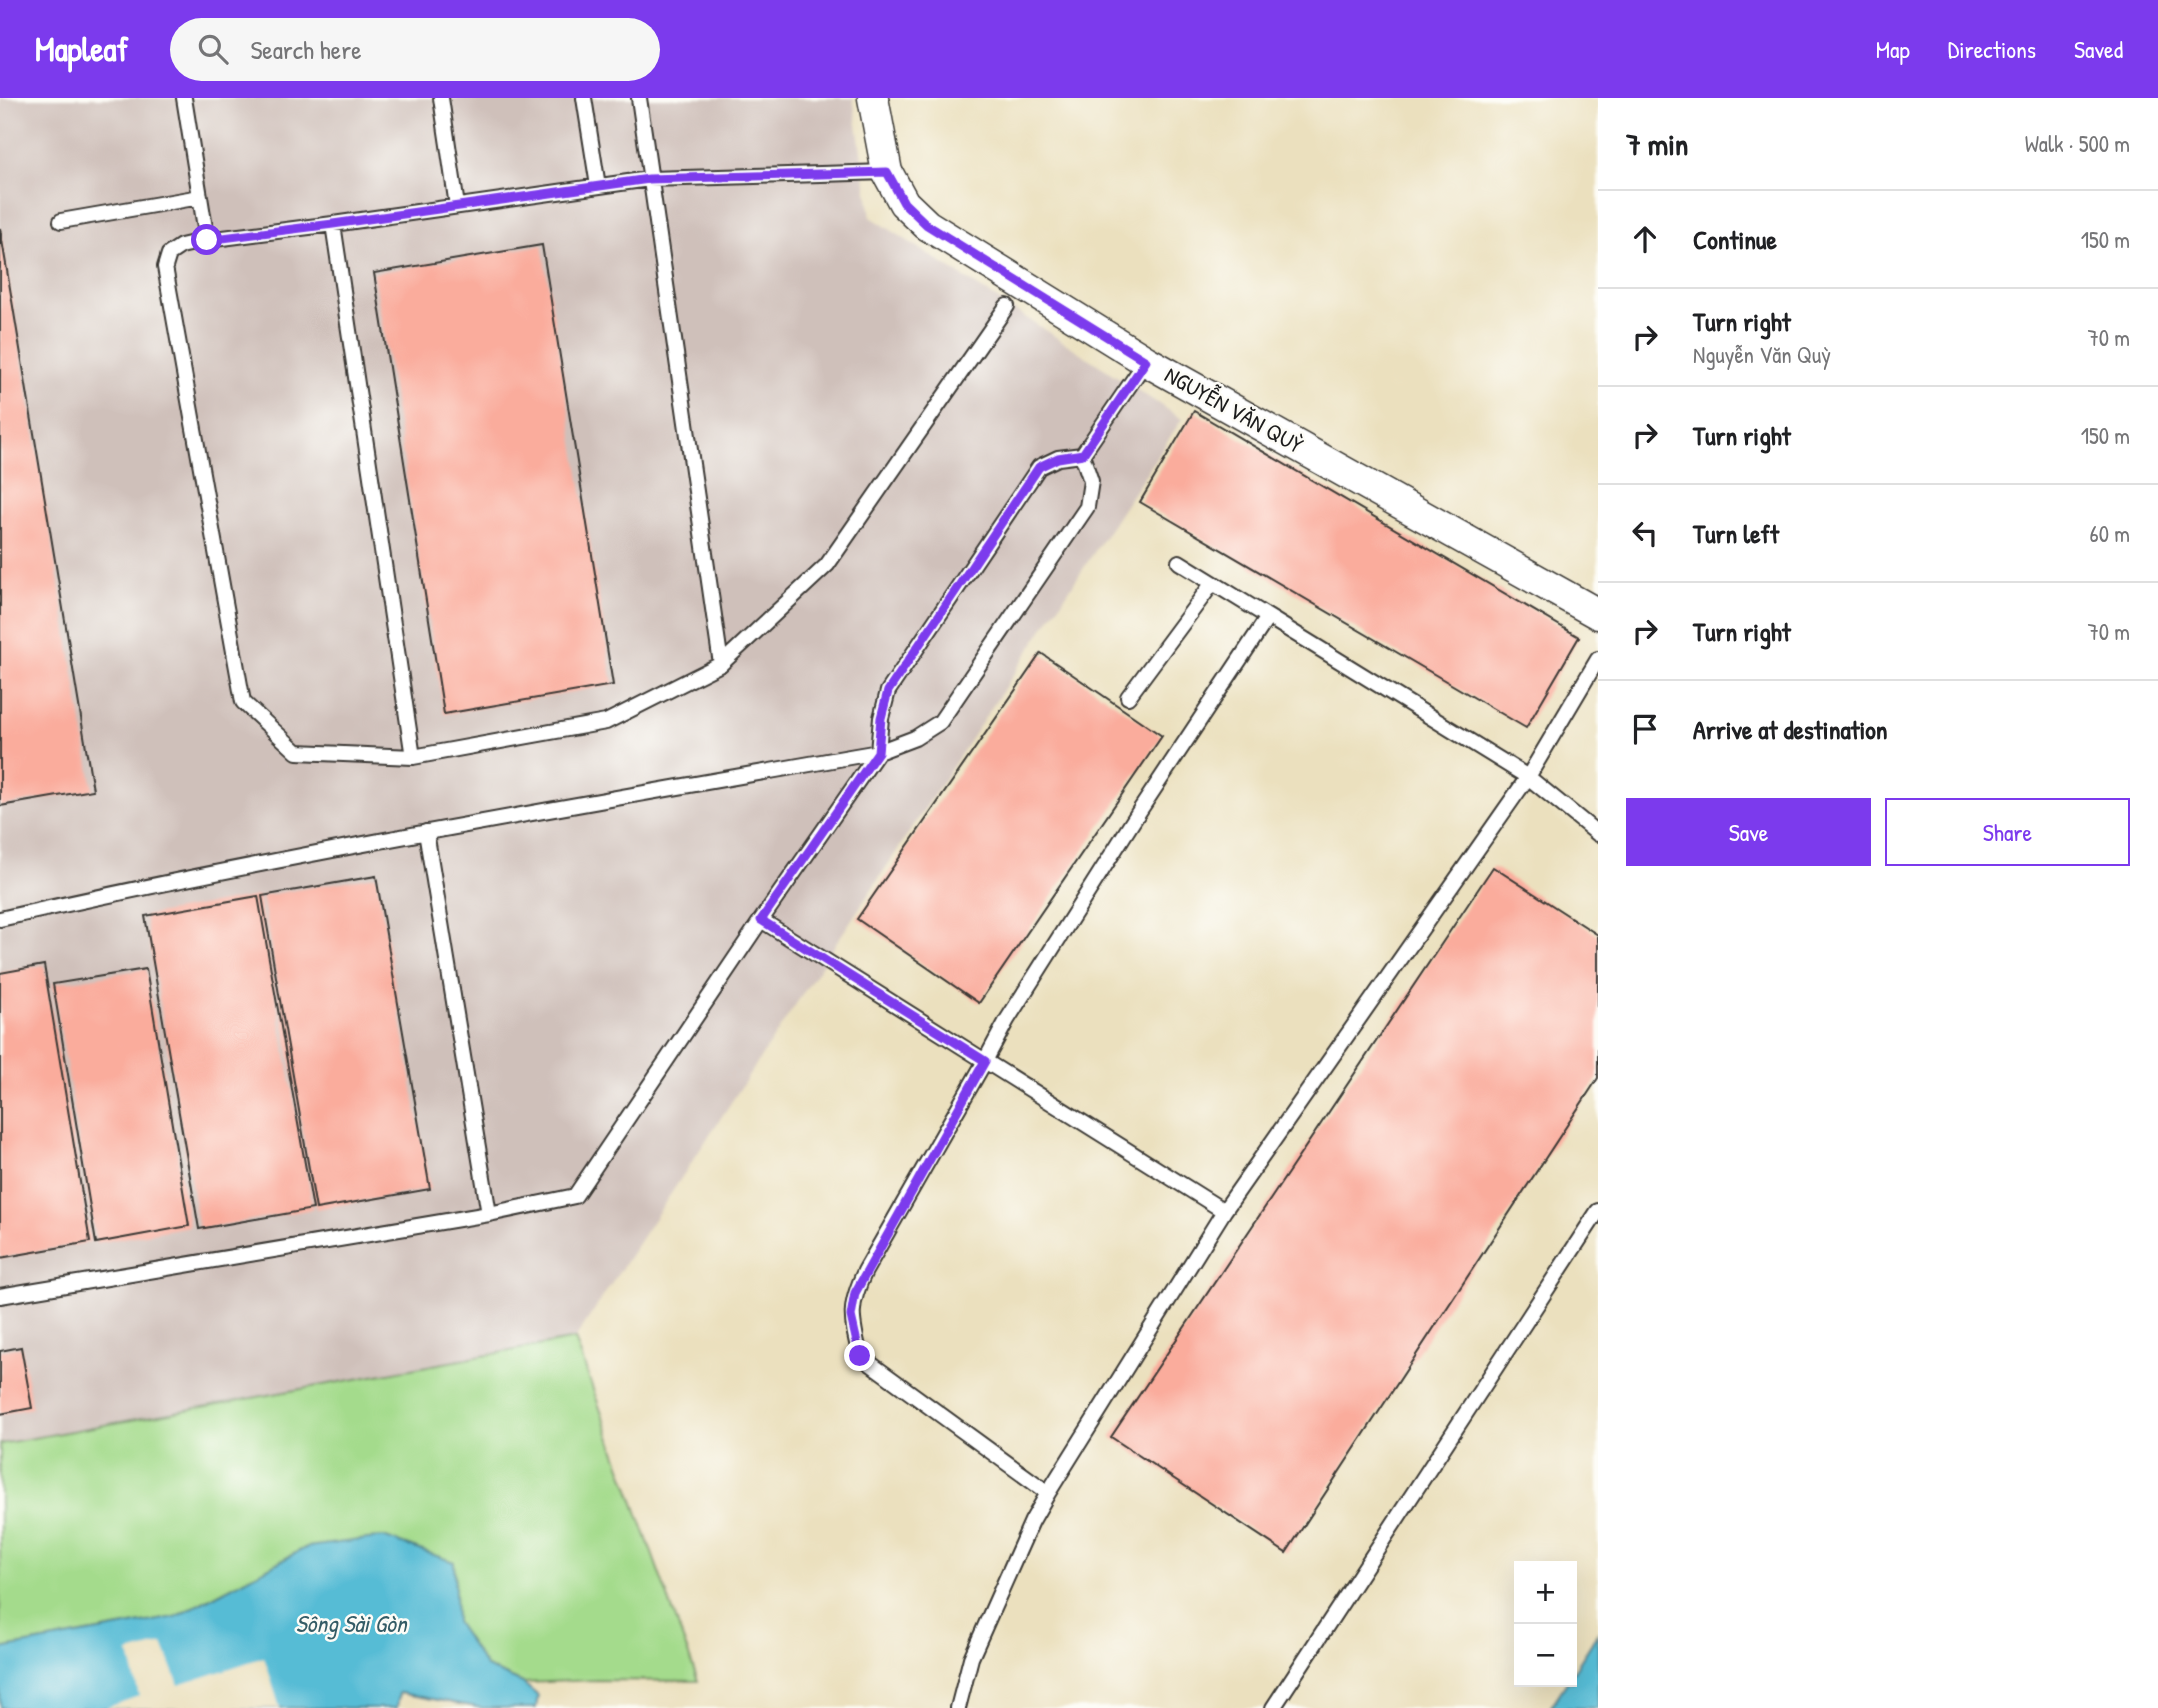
<!DOCTYPE html>
<meta charset="utf-8">
<style>
:root{--surface:#fff;--page:#f6f6f6;--text:#202124;--muted:#757577;--line:#e0e0e0;--accent:#7c3aed}
body{margin:0;font-family:"Patrick Hand",sans-serif;background:var(--page);color:var(--text)}
.controls{position:absolute;right:21px;bottom:21px;display:grid;overflow:hidden;border-radius:0px;box-shadow:0 7px 28px #0002}
.controls button{width:63px;height:63px;display:grid;place-items:center;padding:0;border:0;border-bottom:2px solid var(--line);background:var(--surface);color:var(--text);font:35px sans-serif}
.stop{position:absolute;width:21px;height:21px;margin:-16px;border:5px solid #7c3aed;border-radius:50%;background:#fff}
.stop.end{background:#7c3aed;border-color:#fff;box-shadow:0 2px 7px #0008}
.list{margin:0;padding:0;list-style:none}
h2{display:flex;justify-content:space-between;align-items:center;height:91px;margin:0;padding:0 28px;font-size:30px}
h2 small{font-size:23px;font-weight:400;color:var(--muted)}
.list li{display:grid;grid-template-columns:46px 1fr auto;gap:21px;align-items:center;box-sizing:border-box;height:98px;padding:0 28px;border-top:2px solid var(--line)}
.list b{display:block;font-size:26px;white-space:nowrap}
.list p{margin:0;font-size:23px;white-space:nowrap;color:var(--muted)}
.list em{font-size:23px;font-style:normal;color:var(--muted)}
.actions{display:flex;gap:14px;padding:21px 28px}
.actions a{flex:1;padding:16px 0;border:2px solid var(--accent);border-radius:0px;text-align:center;font-size:24px;color:var(--accent)}
.actions .main{background:var(--accent);color:#fff}
.icon{flex:none;width:38px;height:38px;fill:none;stroke:currentColor;stroke-width:2;stroke-linecap:round;stroke-linejoin:round}
.map{position:relative;flex:none;width:1598px;height:1610px;overflow:hidden}
header{display:flex;align-items:center;gap:42px;box-sizing:border-box;height:98px;padding:0 35px;background:var(--accent);color:#fff}
header strong{font-size:33px}
nav{display:flex;gap:38px;margin-inline-start:auto;font-size:24px}
.search{width:490px;height:63px;background:var(--page);display:flex;align-items:center;gap:18px;box-sizing:border-box;padding:0 24px;border-radius:38px;color:var(--muted);font-size:26px}
main{display:flex}
aside{flex:1;background:var(--surface)}
.map>svg:first-child{display:block}
.industrial{fill:#cfc0ba}
.green{fill:#a4db8c;stroke:#607c54;stroke-width:2}
.water{fill:#57bcd5;stroke:#3a6c78;stroke-width:2}
.pier{fill:#ebe0be}
.building{fill:#faac9c}
.lines{fill:none;stroke-linecap:round;stroke-linejoin:round}
.lane-casing{stroke:#3b3934;stroke-width:18}
.street-casing{stroke:#3b3934;stroke-width:33}
.lane{stroke:#fff;stroke-width:14}
.street{stroke:#fff;stroke-width:30}
.route{stroke:#7c3aed;stroke-width:9}
.labels{text-anchor:middle;stroke-width:5;stroke-linejoin:round;paint-order:stroke}
.street-label{font-size:23px;fill:#1c1c1c;stroke:#fdfcf7}
.water-label{font-size:24px;font-style:italic;fill:#345c66;stroke:#fdfcf7}
</style>
<header>
<strong>Mapleaf</strong>
<div class="search"><svg class="icon" aria-label="search" viewBox="0 0 24 24"><circle cx="10" cy="10" r="6"/><path d="M15 15l6 6"/></svg>Search here</div>
<nav><a>Map</a><a>Directions</a><a>Saved</a></nav>
</header>
<main>
<div class="map">
<svg width="1598" height="1610" viewBox="0 0 1598 1610">
<rect width="100%" height="100%" fill="#fdfcf7"/>
<filter id="ink" filterUnits="userSpaceOnUse"><feTurbulence type="fractalNoise" baseFrequency=".0143" numOctaves="2"/><feDisplacementMap in="SourceGraphic" scale="14" xChannelSelector="R" yChannelSelector="G"/><feConvolveMatrix kernelMatrix="1 2 1 2 8 2 1 2 1" color-interpolation-filters="sRGB"/></filter>
<filter id="wash" filterUnits="userSpaceOnUse"><feTurbulence type="fractalNoise" baseFrequency=".00686" numOctaves="4" result="noise"/><feDisplacementMap in="SourceGraphic" scale="28" xChannelSelector="R" yChannelSelector="G"/><feGaussianBlur stdDeviation="1.57" result="paint"/><feColorMatrix in="noise" values="0 0 0 0 0 0 0 0 0 0 0 0 0 0 0 0 0 1.4 0 .05"/><feComposite in="paint" operator="in"/></filter>
<g filter="url(#wash)">
<rect width="100%" height="100%" fill="#ebe0be"/>
<!-- industrial -->
<path class="industrial" d="M0,0H853L871,119L1182,321L575,1241L0,1346Z"/>
<!-- green -->
<path class="green" d="M575,1241L698,1583L596,1582L523,1585L486,1569L455,1523L454,1464L307,1449L175,1519L0,1551V1346Z"/>
<!-- water -->
<path class="water" d="M383,1439L454,1464L456,1524L486,1569L523,1585L538,1598L536,1610H482L399,1595L397,1610H0V1551L175,1519L307,1449Z
M1598,1535V1610H1550L1567,1584H1572V1576Z"/>
<!-- pier -->
<path class="pier" d="M163,1546L179,1587L264,1559L280,1610H105L139,1598L129,1555Z"/>
<g id="blocks">
<!-- building -->
<path class="building" d="M0,130L93,692L0,708Z
M542,147L613,587L444,616L374,175Z
M1194,313L1579,539L1526,630L1140,404Z
M1041,555L1162,638L979,905L857,821Z
M1493,769L1598,837V980L1286,1455L1111,1339Z
M376,778L430,1091L316,1111L262,798Z
M258,798L313,1111L199,1131L145,818Z
M44,867L90,1144L0,1160V875Z
M146,871L189,1128L96,1145L53,886Z
M21,1249L32,1310L0,1316V1253Z"/>
</g>
</g>
<g filter="url(#ink)">
<use href="#blocks" fill-opacity="0" stroke="#3b3934" stroke-width="2"/>
<g class="lines">
<defs>
<path id="lane" d="M184,0L207,142
M441,0L457,108
M584,0L598,88
M639,0L721,566
M887,74L649,81L333,126L207,142L181,148L169,156L165,169L243,604L297,654L413,659L606,624L721,566L827,467L1007,208
M61,123L200,99
M333,126L413,659
M1179,464L1528,679L1598,736
M1128,599L1212,486
M426,734L489,1116
M0,821C290,755 584,706 878,654L915,640L940,624L1087,409L1091,383L1082,357
M761,822L985,963L865,1173C848,1209 851,1220 860,1258L1048,1395
M1224,1113L985,963L1007,922L1140,712L1268,519
M0,1198L489,1116L575,1098L761,822L878,654L881,620L888,593L1039,369L1058,360L1082,357L1146,263
M958,1610L971,1560L1032,1423L1048,1395L1224,1113L1528,679L1598,561
M1273,1610L1598,1113"/>
<path id="street" d="M873,0L887,74L904,105L927,127L1146,263L1598,516"/>
</defs>
<!-- lane casing -->
<use href="#lane" class="lane-casing"/>
<!-- street casing -->
<use href="#street" class="street-casing"/>
<!-- lane -->
<use href="#lane" class="lane"/>
<!-- street -->
<use href="#street" class="street"/>
</g>
</g>
<g class="lines" filter="url(#ink)">
<!-- route -->
<path class="route" d="M207,142L333,126L649,81L887,74L904,105L927,127L1146,263L1083,356L1058,360L1039,369L888,593L881,620L878,654L761,822L985,963L855,1195L851,1218L860,1258"/>
</g>
<g class="labels">
<!-- street labels -->
<g class="street-label">
<text transform="translate(1234 312) rotate(29)" y="8">NGUYỄN VĂN QUỲ</text>
</g>
<!-- water labels -->
<g class="water-label">
<text x="351" y="1534">Sông Sài Gòn</text>
</g>
</g>
</svg>
<div class="controls">
<button>+</button>
<button>−</button>
</div>
<div class="stop" style="left:207px;top:142px"></div>
<div class="stop end" style="left:860px;top:1258px"></div>
</div>
<aside>
<h2>7 min<small>Walk · 500 m</small></h2>
<ul class="list">
<li><svg class="icon" aria-label="ahead" viewBox="0 0 24 24"><path d="M12 20V5M6 11l6-6 6 6"/></svg><div><b>Continue</b></div><em>150 m</em></li>
<li><svg class="icon" aria-label="right" viewBox="0 0 24 24"><path d="M7 20v-9h11M14 6l5 5-5 5"/></svg><div><b>Turn right</b><p>Nguyễn Văn Quỳ</p></div><em>70 m</em></li>
<li><svg class="icon" aria-label="right" viewBox="0 0 24 24"><path d="M7 20v-9h11M14 6l5 5-5 5"/></svg><div><b>Turn right</b></div><em>150 m</em></li>
<li><svg class="icon" aria-label="left" viewBox="0 0 24 24"><path d="M17 20v-9H6M10 6l-5 5 5 5"/></svg><div><b>Turn left</b></div><em>60 m</em></li>
<li><svg class="icon" aria-label="right" viewBox="0 0 24 24"><path d="M7 20v-9h11M14 6l5 5-5 5"/></svg><div><b>Turn right</b></div><em>70 m</em></li>
<li><svg class="icon" aria-label="arrive" viewBox="0 0 24 24"><path d="M6 21V4h12l-3 4 3 4H6"/></svg><div><b>Arrive at destination</b></div></li>
</ul>
<div class="actions"><a class="main">Save</a><a>Share</a></div>
</aside>
</main>
